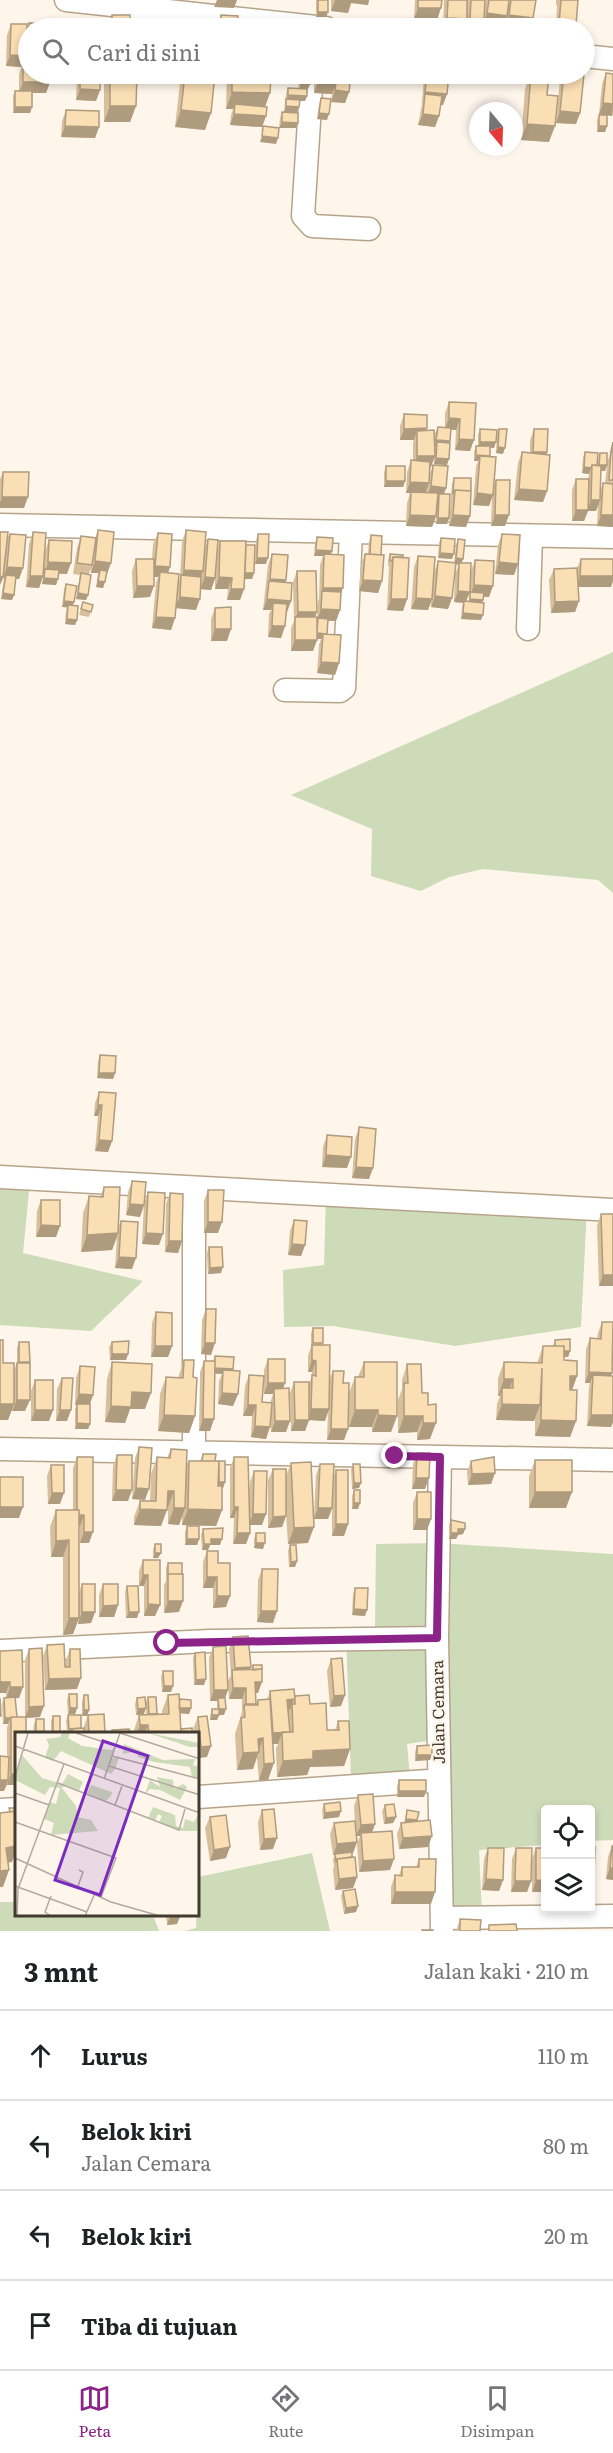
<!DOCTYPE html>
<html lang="id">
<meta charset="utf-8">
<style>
:root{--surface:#fff;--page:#f6f6f6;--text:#202124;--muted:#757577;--line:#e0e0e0;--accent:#8b2389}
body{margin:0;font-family:Literata,serif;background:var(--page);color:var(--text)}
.controls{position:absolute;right:18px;bottom:18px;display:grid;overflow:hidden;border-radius:6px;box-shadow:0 3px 9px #0003}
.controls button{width:54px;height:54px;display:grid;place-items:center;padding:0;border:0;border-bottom:2px solid var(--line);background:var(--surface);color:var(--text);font:30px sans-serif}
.compass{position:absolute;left:469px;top:102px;width:54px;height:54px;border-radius:50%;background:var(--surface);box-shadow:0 3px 9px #0003;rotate:161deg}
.stop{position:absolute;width:18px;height:18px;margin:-14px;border:4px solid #8b2389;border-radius:50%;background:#fff}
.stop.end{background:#8b2389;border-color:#fff;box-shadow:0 2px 6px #0008}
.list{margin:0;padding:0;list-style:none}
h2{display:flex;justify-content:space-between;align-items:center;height:78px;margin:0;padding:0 24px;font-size:26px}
h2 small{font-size:20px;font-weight:400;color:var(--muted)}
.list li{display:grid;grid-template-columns:39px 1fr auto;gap:18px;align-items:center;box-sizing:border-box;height:90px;padding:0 24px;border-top:2px solid var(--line)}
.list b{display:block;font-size:22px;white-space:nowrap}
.list p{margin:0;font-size:20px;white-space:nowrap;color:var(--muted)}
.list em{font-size:20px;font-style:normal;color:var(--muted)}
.icon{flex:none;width:33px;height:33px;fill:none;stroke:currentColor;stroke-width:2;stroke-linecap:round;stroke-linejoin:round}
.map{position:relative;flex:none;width:613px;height:1931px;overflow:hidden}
.search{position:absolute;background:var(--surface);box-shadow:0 3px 9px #0003;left:18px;right:18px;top:18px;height:66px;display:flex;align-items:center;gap:15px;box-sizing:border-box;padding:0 21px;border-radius:33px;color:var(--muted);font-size:22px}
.sheet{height:438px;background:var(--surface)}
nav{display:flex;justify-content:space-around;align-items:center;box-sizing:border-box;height:84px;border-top:2px solid var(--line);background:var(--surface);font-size:16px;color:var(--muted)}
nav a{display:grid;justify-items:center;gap:3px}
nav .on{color:var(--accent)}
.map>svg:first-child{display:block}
.green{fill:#cddbb9}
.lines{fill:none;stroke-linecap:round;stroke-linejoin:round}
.minor-casing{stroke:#b6a48a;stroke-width:25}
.minor{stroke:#fff;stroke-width:22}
.wall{fill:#d7bf9b;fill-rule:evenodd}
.shaded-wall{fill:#af9b7e}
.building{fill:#fadeb4;stroke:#af9b7e;stroke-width:1.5}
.route{stroke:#8b2389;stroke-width:8}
.labels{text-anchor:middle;stroke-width:5;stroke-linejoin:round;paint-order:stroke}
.street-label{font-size:16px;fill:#433b30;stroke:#fef6eb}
.inset-road{fill:none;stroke:#b3aba0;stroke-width:1.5}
.view{fill:#7b2cbf;fill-opacity:0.15;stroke:#7b2cbf;stroke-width:3}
.inset-edge{fill:none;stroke:#433b30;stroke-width:3}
</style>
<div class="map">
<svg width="613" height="1931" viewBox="0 0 613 1931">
<rect width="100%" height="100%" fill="#fef6eb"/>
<!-- green -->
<path class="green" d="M613,652V893L598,880L483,869L449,877L421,891L371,876L372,829L291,795Z
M0,1178L30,1181L23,1253L143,1281L91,1331L0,1325Z
M326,1195L587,1207L581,1327L455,1346L333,1326L284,1327L283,1270L324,1265Z
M437,1543L613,1554V1840L591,1841L590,1810H546L545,1845L479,1850L482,1914L448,1915L444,1632L375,1631L376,1544Z
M346,1634H439L440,1739L407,1744L410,1777L351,1781Z
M312,1853L330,1931H184L196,1928L198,1877Z
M0,1902H16V1914L153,1915L159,1931H0Z"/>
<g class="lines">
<defs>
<path id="minor" d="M66,0L326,28
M584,56L613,59
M312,74L303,216L312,226L369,229
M0,525L613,537
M528,629L531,536
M285,690L340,691L344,688L351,532
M0,1177L613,1210
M194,1189V1452
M0,1449L613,1460
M440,1457L437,1638L442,1931
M0,1651L210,1641L437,1638
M198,1797L428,1781
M0,1810L16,1809
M442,1918L613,1916"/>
</defs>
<!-- minor casing -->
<use href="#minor" class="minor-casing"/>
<!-- minor -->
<use href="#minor" class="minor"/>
</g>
<!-- wall -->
<path class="wall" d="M316,0H328L326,17H316Z
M331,0H369L368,5L351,3L348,13L331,11Z
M415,0H442L437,20L414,19Z
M444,0H485L484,13L486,0H536L533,18L529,28L505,26L506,19L503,27L483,24V21L481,28H466L467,19L463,28H443Z
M556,0H578L575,28H556L557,5H556Z
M112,15L130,28H108Z
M221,15L237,28H217Z
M29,23L28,28L50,82L46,93H32V107L30,113H13V96L15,91H19V75L23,62L22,67L6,66L7,35L11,24L26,30Z
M606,73L613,74V114L612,116L607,115V126L605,132H597V120L599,115L602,84Z
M77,74H100V90L96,101L76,100Z
M104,74H137L136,106L130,122H104Z
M181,74H215L205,130L175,127Z
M227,74H271L265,107L266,116L262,127L230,125L231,115L233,109H226Z
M298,74H310V84L307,89V96L305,101H300L299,107L297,112H284L286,94L288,88H299Z
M314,74H351L349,92L345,103L331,102L332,94L314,93Z
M424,74H449L447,94L443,105H440L439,116L435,127L418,125L422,104Z
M531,74L547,95L549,142L521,140L525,89Z
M562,74H584L580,113L576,124L556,123L560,79Z
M321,98L327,120L317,119L319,104Z
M66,110L99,127L95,138L61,137L62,121Z
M282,112L298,123L296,128H279L280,118Z
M449,402L476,403L470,451L455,450L456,430H450L447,465L434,464V457L431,467H430L429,476L433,465L446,488L444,494L449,518L447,524H436V517L432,527L406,526L407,503L410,493H406L407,472L411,460L413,461V442L414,440H400V426L404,414L427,428L426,431L434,444L435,433L438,427L445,428V413Z
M480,429L494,448H490L489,457L493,488L496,480L505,526H491L492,497L489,506L473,505L476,467L478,461H474V452L476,446H478V435Z
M499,429L503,454L496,453L497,434Z
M534,429L547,452V491L543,502L514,500L518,463L522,452L530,453V440Z
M613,442V527L597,526L598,506L596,511H588L584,521H572V490L576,479H588L589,474L582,473L583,457L585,452L597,465L600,453L607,463L609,457L611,447ZM607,466L605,483H603L601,489V471H605Z
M386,466L405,481L403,487H384V472Z
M3,472L24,508H0V479Z
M454,478L470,516L466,527L449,526L452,483Z
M98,530L106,574L103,588L96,587L98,573H91V568L89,574L88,595L86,600L76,599L80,575L73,574L77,548L81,536L95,538Z
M186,530L205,547L208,539L218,547L220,541L246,545L254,573L252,579H245L244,589L240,600H227L228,589H215V579L211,590L200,589L196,610L176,608L175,618L171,630L152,628L156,583L158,577H154L150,597L133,598L132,571L136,559H152L153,544L158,533L170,567L168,573L178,583L180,578L182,542Z
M0,532L7,540L10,534L23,568L19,579H16L12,600L1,599L4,578H3L0,585Z
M33,532L45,551L49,540L67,574H58L56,585L42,584L43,577L39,588L26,587L29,544Z
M258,534L266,564H255L256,540Z
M502,534L514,575L495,574L498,545Z
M371,535L381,555L382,581L378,593L359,591L361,565L365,554H368L369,541Z
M317,537L332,551L331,554L341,592L340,610L336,621H328L327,635L339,663L335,675L317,673L319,645L321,639H317L313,651H291V628L294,621L293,582L297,571L317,612L315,617L317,621L318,602L319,599L320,565L323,556H314L315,543Z
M441,538L452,559L438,558L439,543Z
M458,539L463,559L461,563L470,592L466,602H468L470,595L471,571L475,560L489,597H483L481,620L461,619L462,607L463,603L454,602L455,574L459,564H456L452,598L448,609L431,607V602L428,610L411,609L414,567L418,556L434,573L438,561L454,563L456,545Z
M272,554L285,583L291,601L287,612H286L285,626L281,638L268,637L269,614L271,610H263L268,565Z
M390,554L407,599L403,611L387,610L389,566H388V560Z
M581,559H613V581L611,587H578L579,601L575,612L551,613L549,580L554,569L577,568Z
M66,584L74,602L73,606L77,620L75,625L65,624L66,611L67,607H62L64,590Z
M83,602L93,605L89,617L79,615Z
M215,608L227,641H211V619Z
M100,1055L115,1073L113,1079L97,1078L98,1061Z
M99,1092L112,1141L108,1152L95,1151L98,1116H94L95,1103Z
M359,1127L369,1179L352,1178L355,1139Z
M327,1135L347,1168L322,1167L323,1147Z
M132,1181L144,1205L140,1217L126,1215L128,1192Z
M104,1187L118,1228L121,1221L132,1269L115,1268L117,1238L112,1250L81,1252L83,1213L89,1196L100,1197Z
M208,1190L218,1233H204V1201Z
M148,1192L159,1245L142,1244L144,1203Z
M170,1193L182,1241L178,1253L165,1252L166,1204Z
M41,1200L56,1237H36L37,1211Z
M601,1214L613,1286H599L597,1226Z
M294,1220L305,1245L301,1256L288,1255L290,1231Z
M209,1247L221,1273L208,1274L207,1253Z
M206,1309L211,1355L201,1354L202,1320Z
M156,1312L172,1346L168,1357H151L152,1323Z
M602,1322L612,1373L611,1376H613V1438V1422L611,1427L587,1426L589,1387L590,1383H585L586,1349L590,1338H597L598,1333Z
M313,1328L323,1343L322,1345L329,1380L333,1371L343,1383L348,1429L344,1440H327L328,1412L325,1421L309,1420L305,1431H291L290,1393L294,1382L309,1383L312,1376V1372H308V1356L311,1347V1333Z
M555,1340L570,1351L568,1357H564V1360L577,1376L572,1390L576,1421L570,1437L535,1436V1417L534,1421L496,1420L497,1404L500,1396H498V1378L504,1362L537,1363L543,1346H553Z
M19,1342L30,1362L25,1411H12L13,1407L8,1420L3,1363L14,1370L17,1363V1348Z
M112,1342L128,1354L126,1360H110L109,1347Z
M215,1356L232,1371L238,1394L233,1406L218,1404L219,1381L222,1374H215L210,1431H199L200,1372L204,1361H213Z
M268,1359L285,1383L283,1389L286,1432H271V1417L266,1439L251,1437L252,1416H243L245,1386L249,1375L264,1376V1370ZM264,1379V1394H273L270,1403L262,1402Z
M184,1360L193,1377L195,1416L189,1433L158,1431L160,1394L166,1377L178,1378Z
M112,1362L145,1409H130L125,1423L105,1422L107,1379Z
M364,1362L397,1416L391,1432H372V1427H349V1393L355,1377H358Z
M407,1364L428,1405L430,1439L417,1440V1432L398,1433V1400L402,1389V1380Z
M80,1366L93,1395L90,1404V1424L88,1429H75V1409L77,1405H75L76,1378Z
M62,1378L67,1421H56L57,1389Z
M35,1380L53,1410L49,1421H31V1391Z
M139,1447L145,1500L132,1499L135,1458Z
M171,1449L186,1468L189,1461H200L203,1454L215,1461L225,1482L223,1488H222V1510L216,1526L182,1525V1516L179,1525L168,1524V1507H167L161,1526L134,1525V1517L140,1501H150L151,1474L157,1457L167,1458Z
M417,1453L425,1489H412L413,1464Z
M117,1455L128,1501H112L113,1466Z
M77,1457L89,1543H80V1526H79V1592L82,1584L95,1612L91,1623L78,1624V1620L73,1634L63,1635V1557H51L50,1527L56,1510H73V1468Z
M234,1457L249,1494L250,1482L254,1471L262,1525H250V1533L246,1544H233L234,1518H230V1468Z
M535,1460L566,1508H529V1476Z
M471,1461L495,1473L491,1484L468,1485L467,1472Z
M291,1463L314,1517L316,1475L320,1464L333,1478L336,1470L348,1524L344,1536H332V1509L328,1519H314L308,1543L288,1544L286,1513V1516L282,1527L268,1528V1480L273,1469L286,1476Z
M353,1464L361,1483L359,1488L352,1489L351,1470Z
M51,1465L60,1504H48L47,1476Z
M354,1490L360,1503L358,1509H352V1496Z
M417,1492L431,1519L427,1530H413V1503Z
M451,1520L465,1529L463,1534L458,1535L456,1539H449V1525Z
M187,1526L199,1539L197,1545H185V1532Z
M203,1529L220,1545H210L208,1550H202L201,1535Z
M256,1533L263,1549L254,1548V1539Z
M155,1544L161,1553L158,1558H153V1549Z
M290,1545L297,1561L295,1567H289L288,1551Z
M207,1551L218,1563L226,1607L213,1608V1588H203V1562Z
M143,1560L160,1605L155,1616H144V1586H139V1571Z
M168,1563L179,1612L164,1613V1585L166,1581V1568Z
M262,1569L273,1623L257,1622L258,1580Z
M103,1584L118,1605L114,1617H99V1595Z
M127,1586L137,1618H126L125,1592Z
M355,1588L365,1616L352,1615L353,1594Z
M233,1637L250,1670H251L253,1665L262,1673L258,1693H255V1705L258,1700H267L270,1691L295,1698L310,1704L327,1730H335L338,1721L350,1749L344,1766L310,1767L307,1775L277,1777L276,1748L278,1744H273L268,1780H259L257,1757L253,1769L237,1770L235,1734L242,1712V1699H229L228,1681L231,1675L229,1649Z
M47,1645L65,1667L66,1660L70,1649L77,1689L45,1690L43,1656Z
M213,1647L225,1698L224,1715H219L217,1720H210V1715L212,1709H217V1701H210L209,1658Z
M29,1649L40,1717L26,1718L16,1785H7L4,1791L7,1757V1728L8,1724H3L2,1704L4,1698H6V1693L0,1651L23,1687L19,1698H15L17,1717H25V1660Z
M195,1653L204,1685H194L193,1658Z
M331,1659L345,1695L341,1706L330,1707L327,1671Z
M163,1671L171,1692H162L161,1677Z
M69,1694L77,1708L75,1714H68L67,1700Z
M84,1695L89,1710L87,1716H82V1701Z
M168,1695L179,1700L191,1708L189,1714L180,1713L181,1729L192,1733H133L139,1715H146V1702L148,1697L157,1714H162V1711Z
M137,1698L144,1714L136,1715L135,1704Z
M68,1715L81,1728L84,1733H67L66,1721Z
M88,1715L105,1733H84V1726Z
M53,1716L60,1732L51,1733V1721Z
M198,1717L207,1757L198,1758V1765V1733H194L193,1729Z
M36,1719L44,1733H33L34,1724Z
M417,1746L430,1760L415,1761V1752Z
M399,1780L426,1791L424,1797H397V1786Z
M358,1795L375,1824L372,1832L390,1870L359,1872L357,1844L360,1836H356L354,1806Z
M324,1804L339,1817L323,1819L322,1810Z
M385,1805L396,1817L393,1823L384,1824L382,1811Z
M262,1810L273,1849L260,1850L258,1822Z
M407,1810L417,1821L428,1847L399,1849L397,1834L401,1823H404Z
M210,1817L226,1858L210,1861L205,1828Z
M334,1823L357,1842L353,1853H352L357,1877L353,1888L335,1890L333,1870L334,1867L333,1859L335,1855H333L330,1834Z
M612,1846L613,1880L606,1879L608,1857Z
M488,1848L503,1880L499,1891L482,1890L484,1859Z
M516,1848L531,1881L527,1892H511L512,1859Z
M536,1848H546V1892H532V1859Z
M419,1859L431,1904H391V1887L395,1875H399L402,1867H416Z
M343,1891L358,1906L356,1912L344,1914L341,1896Z
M166,1914H181L177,1924L167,1925Z
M460,1919L480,1931H456Z"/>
<!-- shaded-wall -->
<path class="shaded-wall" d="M217,0H237L234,8L214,7Z
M335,0H369L368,5L351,3L348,13L331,11Z
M418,8H441L437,20L414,19Z
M318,12H328L326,17H316Z
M487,13L507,16L503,27L483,24Z
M509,15L533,18L529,28L505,26Z
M447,18L467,19L463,28H443Z
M470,19H484L481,28H467Z
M559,24L576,25L575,28H558Z
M10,55L26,56L22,67L6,66Z
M27,58H28V70L23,69Z
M54,74H74L71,81H51Z
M23,82H50L46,93H19Z
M318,82L336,83L332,94L314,93Z
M301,84H310L308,89H299Z
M80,89L100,90L96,101L76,100Z
M335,90L349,92L345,103L331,102Z
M232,92L270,93L264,110L235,104L233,109H226Z
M425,92L447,94L443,105L424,104L425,94L421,104Z
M288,95L307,96L305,101H286Z
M603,103L613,104L612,116L599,114Z
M110,106H136L130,122H104Z
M286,106L299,107L297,112H284Z
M15,107H32L30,113H13Z
M181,110L211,113L205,130L175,127Z
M560,111L580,113L576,124L556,123Z
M319,113L329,114L327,120L317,119Z
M234,114L266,116L262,127L230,125Z
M423,114L439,116L435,127L418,125Z
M282,122L298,123L296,128H279Z
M527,124L555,126L549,142L521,140Z
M65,126L99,127L95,138L61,137Z
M599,126H607L605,132H597Z
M262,136L278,138L276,144L260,142Z
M449,418L460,419L456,430L445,429Z
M427,428L423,440L417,431L414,440H400L404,429Z
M459,439L474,440L470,451L455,450Z
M436,440L450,441L447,447L437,442L436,446H434Z
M480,442H496L494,448L478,447Z
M498,447L505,448L503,454L496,453Z
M533,452H547L543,463H529Z
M476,455L490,456L488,461L480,456L478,461H474Z
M417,456H435L431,467H413Z
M436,458L449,459L447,465L434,464Z
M599,465H607L605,471L597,470Z
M584,467L591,468L589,474L582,473Z
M386,481H405L403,487H384Z
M410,482L429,483L425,494L406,493Z
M431,486L446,488L442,499L439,494L437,498L427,497Z
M519,489L547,491L543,502L514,500Z
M477,493L493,495L489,506L473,505Z
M2,497H28L24,508H0V503Z
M591,500H600L596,511H588L584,521H572L576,510H587Z
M410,515L436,516L432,527L406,526Z
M453,515L470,516L466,527L449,526Z
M495,515H509L505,526H491Z
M601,515H613V527L597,526Z
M438,518H449L447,524H436Z
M316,550L332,551L330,557L324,554L323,556H314Z
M440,553L454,554L452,559L438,558Z
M257,558H268L266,564H255Z
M456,558L463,559L461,565L454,564Z
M95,561L111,563L107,574L100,570L98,573H91Z
M48,562L71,563L67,574L45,573Z
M499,562L518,564L514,575L495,574Z
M155,566L170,567L166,578L160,572L158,577H151Z
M7,567L23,568L19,579L5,578L6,575L4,578H3L0,585V577H3Z
M184,570L203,571L199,582L181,578Z
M244,573H254L252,579H242Z
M30,576H43L39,588L26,587Z
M580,576H613V581L611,587H576Z
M205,577L215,578L211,590L200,589Z
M219,577L232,578L228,589H215Z
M44,578L58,579L56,585L42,584Z
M270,579L286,580L282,591L269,582Z
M363,580L382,581L378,593L359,591Z
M98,581L105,582L103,588L96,587Z
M474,585L493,586L489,597L470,596Z
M137,586H154L150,597L133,598Z
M323,588H343L339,599L322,591L319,599Z
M231,589H244L240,600H227Z
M458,591L470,592L465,603L454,602Z
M3,593L14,595L12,600L1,599Z
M78,593L88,595L86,600L76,599Z
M435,596L452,598L448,609L431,607Z
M180,597L200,599L196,610L175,608Z
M416,598L432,599L428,610L411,609Z
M267,599L291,601L287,612L273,610V603L271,610H263Z
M391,599H407L403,611L387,610Z
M470,599L483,600L481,606L468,605Z
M64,601L74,602L72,608L62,607Z
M579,601L575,612L551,613L555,602Z
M321,609L340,610L336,621L317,620Z
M298,612H317L313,623L295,619Z
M463,613L483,615L481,620L461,619Z
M156,617L175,618L171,630L152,628Z
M67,619L77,620L75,625L65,624Z
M272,626H285L281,638L268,637Z
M215,629H231L227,641H211Z
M317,633L327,634H323L321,639H315Z
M295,640H317L313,651H291Z
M321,662L339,663L335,675L317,673Z
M99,1073H115L113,1079L97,1078Z
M98,1105H102L98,1116H94Z
M99,1140L112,1141L108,1152L95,1151Z
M326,1155L351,1157L347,1168L322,1167Z
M356,1167L373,1168L369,1179L352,1178Z
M130,1204L144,1205L140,1217L126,1215Z
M208,1222H222L218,1233H204Z
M41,1225L60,1226L56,1237H36Z
M118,1233L112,1250L81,1252L87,1235Z
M146,1233L163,1234L159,1245L142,1244Z
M169,1241H182L178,1253L165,1252Z
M292,1244L305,1245L301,1256L288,1255Z
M119,1257L136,1258L132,1269L115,1268Z
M223,1267L221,1273L208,1274L210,1268Z
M603,1275H613V1286H599Z
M205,1343H215L211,1355L201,1354Z
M155,1346H172L168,1357H151Z
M555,1351H570L568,1357H553Z
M112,1354H128L126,1360H110Z
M312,1360L316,1361L312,1372H308Z
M214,1368L233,1369L230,1375L223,1370L222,1374L212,1373Z
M589,1372L612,1373L608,1384L593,1375L590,1383H585Z
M570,1376H577L571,1393H564Z
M504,1379H513L507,1396L502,1388L500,1396H498Z
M268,1383H285L281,1394L274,1389L273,1394H264Z
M132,1392L151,1393L145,1409H130L125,1423L105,1422L111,1406Z
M222,1393L238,1394L233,1406L218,1404Z
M79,1394L93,1395L89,1406L75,1405Z
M17,1400H30L25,1411H12Z
M0,1404H14L8,1420H0Z
M502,1404L540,1405L534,1421L496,1420Z
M248,1405H256L252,1416H243Z
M311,1409H329L325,1421L309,1420L305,1431H291L295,1420H307Z
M35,1410H53L49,1421H31Z
M60,1410H71L67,1421H56Z
M355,1410H378L372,1427H349Z
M164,1415L195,1416L189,1433L158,1431Z
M378,1415L397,1416L391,1432H372Z
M591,1415H613V1422L611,1427L587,1426Z
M404,1416H423L417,1432L398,1433Z
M203,1419H214L210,1431H199Z
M541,1420L576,1421L570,1437L535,1436Z
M275,1421H290L286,1432H271Z
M77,1423L90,1424L88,1429H75Z
M423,1423H436L430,1439L417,1440Z
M255,1426L270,1427L266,1439L251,1437Z
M331,1429H348L344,1440H327Z
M495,1473L491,1484L468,1485L472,1474Z
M416,1478H429L425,1489H412Z
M216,1482H225L223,1488H214Z
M354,1483H361L359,1488L352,1489Z
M136,1488L149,1489L145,1500L132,1499Z
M116,1490H132L128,1501H112Z
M168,1491H174L168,1507H162Z
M535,1492H572L566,1508H529Z
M52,1493H64L60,1504H48Z
M354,1503H360L358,1509H352Z
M0,1507H23L19,1518H0Z
M234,1507H238L234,1518H230Z
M174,1508H185L179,1525L168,1524Z
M318,1508H332L328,1519H314Z
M140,1509L167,1510L161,1526L134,1525Z
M188,1509L222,1510L216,1526L182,1525Z
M253,1514H266L262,1525H249Z
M84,1515L80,1526L73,1527L77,1516Z
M286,1516L282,1527L268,1528L273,1517Z
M417,1519H431L427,1530H413Z
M336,1524H348L344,1536H332Z
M314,1527L308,1543L288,1544L294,1528Z
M458,1529H465L463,1534L458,1535L456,1539H449L451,1533Z
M84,1532H93L89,1543H80Z
M237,1533H250L246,1544H233Z
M187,1539H199L197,1545H185Z
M211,1539H222L220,1545H210L208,1550H202L204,1544Z
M69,1540L63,1557H51L56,1541Z
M256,1543H265L263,1549L254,1548Z
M155,1553H161L158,1558H153Z
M297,1561L295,1567H289L291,1562Z
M143,1575H148L144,1586H139Z
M207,1577H217L213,1588H203Z
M217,1596H230L226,1607L213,1608Z
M168,1601H183L179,1612L164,1613Z
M148,1604L160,1605L155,1616H144Z
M118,1605L114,1617H99L103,1606Z
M354,1609L367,1610L365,1616L352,1615Z
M261,1611H277L273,1623L257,1622Z
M82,1612H95L91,1623L78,1624Z
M129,1612H139L137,1618H126Z
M69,1618H79L73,1634L63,1635Z
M251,1667L246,1678L232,1675L235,1668Z
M81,1678L77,1689L45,1690L49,1679Z
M206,1679L204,1685H194L196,1680Z
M0,1682H10L6,1693H0Z
M255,1682H262L258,1693H251Z
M164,1686H173L171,1692H162Z
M10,1687H23L19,1698L6,1699Z
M233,1688H246L242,1699H229Z
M214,1690H228L224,1701L218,1698L217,1701H210Z
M345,1695L341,1706L330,1707L334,1696Z
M294,1699L290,1710L283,1711L287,1700Z
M44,1706L40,1717L25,1718L29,1707Z
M70,1708H77L75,1714H68Z
M146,1708L144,1714L136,1715L138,1709Z
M179,1708H191L189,1714L177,1713Z
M219,1709H226L224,1715H219L217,1720H210L212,1715Z
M84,1710H89L87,1716H82Z
M5,1718H10L8,1724H3Z
M140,1725H148L145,1733H137Z
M273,1733H282L278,1744H269Z
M263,1738L253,1769L237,1770L243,1753L258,1739Z
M211,1746L207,1757L198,1758V1755L201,1747Z
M350,1749L344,1766L310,1767L307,1775L277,1777L283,1761L313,1751Z
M417,1755H432L430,1760L415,1761Z
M274,1763L268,1780H259L264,1764Z
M11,1774H16V1785H7Z
M0,1780H8L4,1791H0Z
M399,1791H426L424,1797H397Z
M341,1811L339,1817L323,1819L325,1813Z
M396,1817L393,1823L384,1824L386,1818Z
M406,1819L417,1820L415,1826L404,1824Z
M375,1824L371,1835L361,1833L360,1836H356L361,1825Z
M16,1833V1850L12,1862L0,1864L6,1848Z
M432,1836L428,1847L399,1849L403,1838Z
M277,1838L273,1849L260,1850L264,1839Z
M357,1842L353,1853L333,1855L337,1844Z
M230,1847L226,1858L210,1861L214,1850Z
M394,1859L390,1870L359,1872L363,1861Z
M610,1868H613V1880L606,1879Z
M9,1870L3,1887H0V1871Z
M591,1874H594L591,1885Z
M357,1877L353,1888L335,1890L339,1879Z
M486,1879L503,1880L499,1891L482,1890Z
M536,1880L546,1881V1892H532Z
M515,1881H531L527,1892H511Z
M395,1892H435L431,1904H391Z
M358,1906L356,1912L344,1914L346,1908Z
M171,1914H181L177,1924L167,1925Z"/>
<!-- building -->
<path class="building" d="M318,0H328V12H318Z
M335,0H352V1Z
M418,0H442L441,8H418Z
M448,0H467V19L447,18Z
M471,0H485L484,19H470Z
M489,0H509L507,16L487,13Z
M511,0H536L533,18L509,15Z
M561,0H578L576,25L559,24Z
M112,15H130V28H112Z
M221,15L238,16L237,28H221Z
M29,23L54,24V28H29Z
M11,24H27L26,56L10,55Z
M28,32V58H27Z
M23,64H28V74H50V82H23Z
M606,73L613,74V104L603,103Z
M80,74H100V90L80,89Z
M110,74H137L136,106H110Z
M185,74H215L211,113L181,110Z
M232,74H271L270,93L232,92Z
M300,74H310V84H301Z
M318,74H351L349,92L335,90L336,83L318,82Z
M427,74H449L447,94L425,92Z
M531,74H549L547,95L558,96L555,126L527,124Z
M564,74H584L580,113L560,111Z
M288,88L307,89V96L288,95Z
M15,91H32V107H15Z
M425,94L442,96L439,116L423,114Z
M321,98L331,99L329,114L319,113Z
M286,99L300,100L299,107L286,106Z
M235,104L267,107L266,116L234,114Z
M66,110L99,111V127L65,126Z
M282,112L298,113V123L282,122Z
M599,115H607V126H599Z
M263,126L279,128L278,138L262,136Z
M449,402L476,403L474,440L459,439L460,419L449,418Z
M404,414L427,415V428L404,429Z
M438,427L451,428L450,441L436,440Z
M480,429L497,430L496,442H480Z
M499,429H507L505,448L498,447Z
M534,429H548L547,452H533Z
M434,430L435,456H417V431Z
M437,442L450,443L449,459L436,458Z
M613,442V452H611Z
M476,446H490V456L476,455Z
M522,452L550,455L547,491L519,489Z
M585,452L598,453L597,465H592L591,468L584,467Z
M611,452H613V480H609Z
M600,453H607V465H599Z
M480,456L496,457L493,495L477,493Z
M411,460L430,462L429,483L410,482Z
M433,465L448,466L446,488L431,486Z
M592,465L601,466L600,500H591Z
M386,466H405V481H386Z
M3,472H29L28,497H2Z
M454,478H471V491L455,490L453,493Z
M576,479H589L588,510H576Z
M496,480H510L509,515H495Z
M603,483L613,484V515H601Z
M455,490L471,491L470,516L453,515Z
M411,492L438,493L436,516L410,515Z
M439,494H450L449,518H438Z
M98,530L114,532L111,563L95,561Z
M186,530L206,532L203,571L184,570Z
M0,532H8L3,577H0Z
M33,532L46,533L43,576H30Z
M158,533L172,534L170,567L155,566Z
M10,534L26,535L23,568L7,567Z
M258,534H269L268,558H257Z
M502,534L520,535L518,564L499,562Z
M371,535L382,536L381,555L370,554Z
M81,536L96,538L92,565L77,563Z
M317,537L333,538L332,551L316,550Z
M441,538L455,539L454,554L440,553Z
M208,539L218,540L215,578L205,577Z
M458,539L465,540L463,559L456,558Z
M49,540L72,541L71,563L48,562Z
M220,541H246L244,589H231L232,578L219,577Z
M246,545H255L254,573H245Z
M272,554L288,555L286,580L270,579Z
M324,554L344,555L343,588H323Z
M365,554L384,555L382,581L363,580Z
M390,554L403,555V557H393L392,561H390Z
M418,556L435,557L432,599L416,598Z
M393,557L409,558L407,599H391Z
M136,559H154V586H137Z
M581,559H613V576H580Z
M475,560L494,561L493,586L474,585Z
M438,561L456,563L452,598L435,596Z
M459,563H471L470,592L458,591Z
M577,568L579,601L555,602L554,569Z
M45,569L59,570L58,579L44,578Z
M100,570L107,571L105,582L98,581Z
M297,571H316L317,612H298Z
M160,572L179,574L175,618L156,617Z
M81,573L91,575L88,595L78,593Z
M6,575L16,576L14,595L3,593Z
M181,575L201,577L200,599L180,597Z
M269,581L292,583L291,601L267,599Z
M66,584L77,586L74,602L64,601Z
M322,591L341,592L340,610L321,609Z
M470,592L484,593L483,600L470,599Z
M464,601L484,603L483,615L463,613Z
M83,602L93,605L91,612L81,609Z
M273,603L287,604L285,626H272Z
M68,605L78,606L77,620L67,619Z
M231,607V629H215V608Z
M295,617H317V640H295Z
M318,618L328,619L327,634L317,633Z
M323,634L341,635L339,663L321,662Z
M100,1055L116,1056L115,1073H99Z
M99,1092L116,1093L112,1141L99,1140L102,1105H98Z
M359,1127L376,1129L373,1168L356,1167Z
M327,1135L352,1137L351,1157L326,1155Z
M132,1181L146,1182L144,1205L130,1204Z
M104,1187H120L118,1233L87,1235L89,1196L103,1197Z
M208,1190H224L222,1222H208Z
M148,1192L165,1193L163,1234L146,1233Z
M170,1193L183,1194L182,1241H169Z
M41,1200H60V1226L41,1225Z
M601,1214H613V1275H603Z
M294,1220L307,1221L305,1245L292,1244Z
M121,1221L138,1222L136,1258L119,1257Z
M209,1247H222L223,1267L210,1268Z
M206,1309H216L215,1343H205Z
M156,1312L172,1313V1346H155Z
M602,1322H613L612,1373L589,1372L590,1338L601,1339Z
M313,1328H323V1343H313Z
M570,1339V1351H564V1346H555V1340Z
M0,1340H3V1363H14V1404H0Z
M129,1341L128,1354H112V1342Z
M19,1342H29L30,1362H19Z
M312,1345H330L329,1409H311L312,1375L316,1376V1361L312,1360Z
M543,1346H564V1360L577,1361V1376H570V1390H577L576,1421L541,1420L542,1368L540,1405L502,1404V1388H513V1379H504V1362L542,1363Z
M215,1356L234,1357L233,1369L215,1368Z
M268,1359H285V1383H268Z
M184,1360H194L193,1377L197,1378L195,1416L164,1415L166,1377L183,1378Z
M204,1361H215L214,1419H203Z
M112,1362L152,1364L151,1393L132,1392L131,1407L111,1406Z
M364,1362H397V1416L378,1415V1410H355V1377H364Z
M17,1363H30V1400H17Z
M407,1364H421L422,1393H428V1405L436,1404V1423H423V1416H404V1383H408Z
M80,1366L95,1367L93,1395L79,1394Z
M223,1370L240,1371L238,1394L222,1393Z
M333,1371H344L343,1383H349L348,1429H331Z
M249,1375L264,1376L262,1402L272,1403L270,1427L255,1426L256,1405H248Z
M593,1375L613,1376V1415H591Z
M62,1378H73L71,1410H60Z
M35,1380H53V1410H35Z
M294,1382H309V1420H295Z
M289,1388L290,1421H275L274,1389Z
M77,1404H90V1424L77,1423Z
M139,1447L152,1448L149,1489L136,1488Z
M171,1449L187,1450L185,1508H174V1491H168L167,1510L140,1509V1501H156L157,1457L170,1458Z
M417,1453H430L429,1478H416Z
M203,1454H216L215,1461H202Z
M117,1455H132V1490H116Z
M77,1457H93V1532H84V1515H79V1510H77Z
M234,1457H248L250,1533H237L238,1507H234Z
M494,1457L495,1473L472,1474L471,1461Z
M535,1460H572V1492H535Z
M189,1461H219L218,1486H222V1510L188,1509Z
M219,1461H225V1482H219Z
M311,1462L314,1527L294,1528L291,1463Z
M320,1464H334L332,1508H318Z
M353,1464H360L361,1483H354Z
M51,1465H64V1493H52Z
M273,1469H286V1516L273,1517Z
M336,1470H348V1524H336Z
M254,1471H267L266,1514H253Z
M0,1477H23V1507H0Z
M354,1490H360V1503H354Z
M417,1492H431V1519H417Z
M56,1510H79V1618H69V1540L56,1541Z
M451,1520L465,1523V1529H458V1533H451Z
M187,1526H199V1539H187Z
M223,1528L222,1539H211V1544H204L203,1529Z
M256,1533H265V1543H256Z
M155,1544H161V1553H155Z
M290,1545H296L297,1561L291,1562Z
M207,1551H218V1563H230V1596H217V1577H207Z
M143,1560H160V1605L148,1604V1575H143Z
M168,1563H182V1574H168V1575Z
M262,1569H278L277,1611H261Z
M168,1574H183V1601H168Z
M82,1584H95V1612H82Z
M103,1584H118V1605L103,1606Z
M127,1586H138L139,1612H129Z
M355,1588H368L367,1610L354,1609Z
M248,1636L251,1667L235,1668L233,1637Z
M64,1644L65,1667H70V1649H80L81,1678L49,1679L47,1645Z
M226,1646L228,1690H214L213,1647Z
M42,1648L44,1706L29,1707V1649Z
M22,1650L23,1687H10V1682H0V1651Z
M205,1652L206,1679L196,1680L195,1653Z
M342,1658L345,1695L334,1696L331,1659Z
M253,1665H262V1671V1669L253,1670Z
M262,1669V1682H255L256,1704H246V1688H233L232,1670Z
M163,1671H173V1686H164Z
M294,1689L295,1699L287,1700L290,1732L273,1733L270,1691Z
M69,1694H77V1708H70Z
M179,1694L181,1733H149L148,1725H140L139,1715L169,1714L168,1695Z
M84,1695H88L89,1710H84Z
M309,1695L310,1704L326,1703L327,1730H339L338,1721H349L350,1749L313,1751V1759L283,1761L282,1732H293L292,1704H295V1696Z
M15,1697L17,1717H11V1718H5L4,1698Z
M145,1697L146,1708L138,1709L137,1698Z
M148,1697H156L157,1714H149Z
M0,1698L1,1716H0Z
M218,1698H225L226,1709H219Z
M180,1699L191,1700V1708H179Z
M270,1699L274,1763L264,1764L263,1738L258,1739L259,1752L243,1753L241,1718L245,1717L244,1705H258V1700Z
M212,1709H219V1715H212Z
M104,1714L105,1733H89L88,1715Z
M68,1715H81V1728L69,1729Z
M53,1716H60V1732L53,1733Z
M207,1716L211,1746L201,1747L198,1717Z
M11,1717H26V1733H16V1774H11Z
M36,1719H44V1732H36Z
M84,1728V1733H72V1729Z
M192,1728V1733H181V1729Z
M129,1729L130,1733H112V1730Z
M65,1731V1733H50Z
M432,1745V1755H417V1746Z
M0,1756L9,1757L8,1780H0Z
M399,1780H426V1791H399Z
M373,1794L375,1824L361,1825L358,1795Z
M340,1802L341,1811L325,1813L324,1804Z
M394,1804L396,1817L386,1818L385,1805Z
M9,1808H16V1811L10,1812Z
M274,1809L277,1838L264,1839L262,1810Z
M407,1810L419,1812L417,1820L406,1819Z
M16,1811V1846L6,1848L9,1870L0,1871V1813Z
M226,1815L230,1847L214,1850L210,1817Z
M430,1820L432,1836L403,1838L401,1823Z
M355,1821L357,1842L337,1844L334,1823Z
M392,1831L394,1859L363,1861L361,1833Z
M612,1846H613V1868H610Z
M591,1847H595L594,1874H591Z
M488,1848H504L503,1880L486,1879Z
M516,1848H532L531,1881H515Z
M536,1848H546V1881L536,1880Z
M352,1852V1857L337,1859L336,1861L335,1854Z
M355,1857L357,1877L339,1879L337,1859Z
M419,1859H436L435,1892H395V1875L402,1876V1867H419Z
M355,1889L358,1906L346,1908L343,1891Z
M460,1919L481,1920L480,1931H460Z
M516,1924L517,1931H489V1925Z
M422,1930H433V1931H422Z"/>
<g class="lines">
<!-- route -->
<path class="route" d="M167,1643L437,1638L440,1457L395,1456"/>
</g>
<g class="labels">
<!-- street labels -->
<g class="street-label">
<text transform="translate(438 1712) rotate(-91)" y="6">Jalan Cemara</text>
</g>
</g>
<!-- overview -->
<g transform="translate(15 1732)">
<rect width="184" height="184" fill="#fef6eb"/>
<path d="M47,1H55L53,6L67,14L96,18L100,14L96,26H104L100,37L96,42L46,19L38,29L30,26L34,13L31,7L45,5ZM133,1L184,11V15H175ZM109,12L148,28L180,27L178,33L184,35V47L177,45L175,35L139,30L123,25L121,19L108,22ZM7,23L27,46L47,52L53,42L68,50L64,58L50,53L47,56L61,74L63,85L76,88L83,99L36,103L39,91L29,87L35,70L41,72L45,56L35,55L30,63L0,48ZM142,45L158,48L159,57L168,52L172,55L165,68L145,58L135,57L130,62L135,48L145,55ZM76,53L97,60L96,64L91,69L72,61ZM138,75L160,83L161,94L168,96L170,87L179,90L184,81L182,99H164L144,90L147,84L143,82L140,89L133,86Z" fill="#cddbb9"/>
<path class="inset-road" d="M61,1L101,14M105,1L185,27M0,14L185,81M97,24L185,47M94,34L185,63M0,45L13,1M89,47L105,1M43,51L164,98L170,77M0,61L34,73M100,73L107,54M0,90L101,126L86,165M0,126L96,170L145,184M0,154L72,180M63,154L68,140L64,138M2,184L3,157L49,32M36,184L30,180L36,164M70,184L80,161"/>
<path class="view" d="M88,9L133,24L85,163L40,148Z"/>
<rect width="184" height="184" class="inset-edge"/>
</g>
</svg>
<div class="controls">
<button><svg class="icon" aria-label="locate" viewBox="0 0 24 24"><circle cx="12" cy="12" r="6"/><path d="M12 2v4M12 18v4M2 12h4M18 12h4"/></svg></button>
<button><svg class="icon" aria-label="layers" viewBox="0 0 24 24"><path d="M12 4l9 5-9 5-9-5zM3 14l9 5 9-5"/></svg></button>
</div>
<svg class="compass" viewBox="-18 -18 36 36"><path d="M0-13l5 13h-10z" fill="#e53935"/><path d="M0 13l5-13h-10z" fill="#757577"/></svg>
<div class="stop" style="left:167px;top:1643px"></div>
<div class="stop end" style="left:395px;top:1456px"></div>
<div class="search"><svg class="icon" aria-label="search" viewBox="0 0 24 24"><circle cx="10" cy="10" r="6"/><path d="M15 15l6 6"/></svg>Cari di sini</div>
</div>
<section class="sheet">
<h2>3 mnt<small>Jalan kaki · 210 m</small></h2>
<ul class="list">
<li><svg class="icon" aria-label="ahead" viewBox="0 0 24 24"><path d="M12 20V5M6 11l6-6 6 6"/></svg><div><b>Lurus</b></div><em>110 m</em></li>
<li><svg class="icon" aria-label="left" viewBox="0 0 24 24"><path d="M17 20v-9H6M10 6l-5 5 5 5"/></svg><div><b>Belok kiri</b><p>Jalan Cemara</p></div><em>80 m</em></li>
<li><svg class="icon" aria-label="left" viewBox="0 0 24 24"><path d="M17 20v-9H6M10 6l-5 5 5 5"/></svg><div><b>Belok kiri</b></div><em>20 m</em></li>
<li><svg class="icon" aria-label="arrive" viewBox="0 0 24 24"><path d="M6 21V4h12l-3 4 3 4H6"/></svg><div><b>Tiba di tujuan</b></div></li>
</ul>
</section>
<nav>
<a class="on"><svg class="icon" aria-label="map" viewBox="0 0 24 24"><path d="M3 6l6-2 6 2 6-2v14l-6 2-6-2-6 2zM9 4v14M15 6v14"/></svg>Peta</a>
<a><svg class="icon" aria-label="directions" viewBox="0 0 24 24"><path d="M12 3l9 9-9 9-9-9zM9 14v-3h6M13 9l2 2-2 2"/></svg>Rute</a>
<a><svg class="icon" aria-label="saved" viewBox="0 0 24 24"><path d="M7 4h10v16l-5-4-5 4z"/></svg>Disimpan</a>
</nav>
